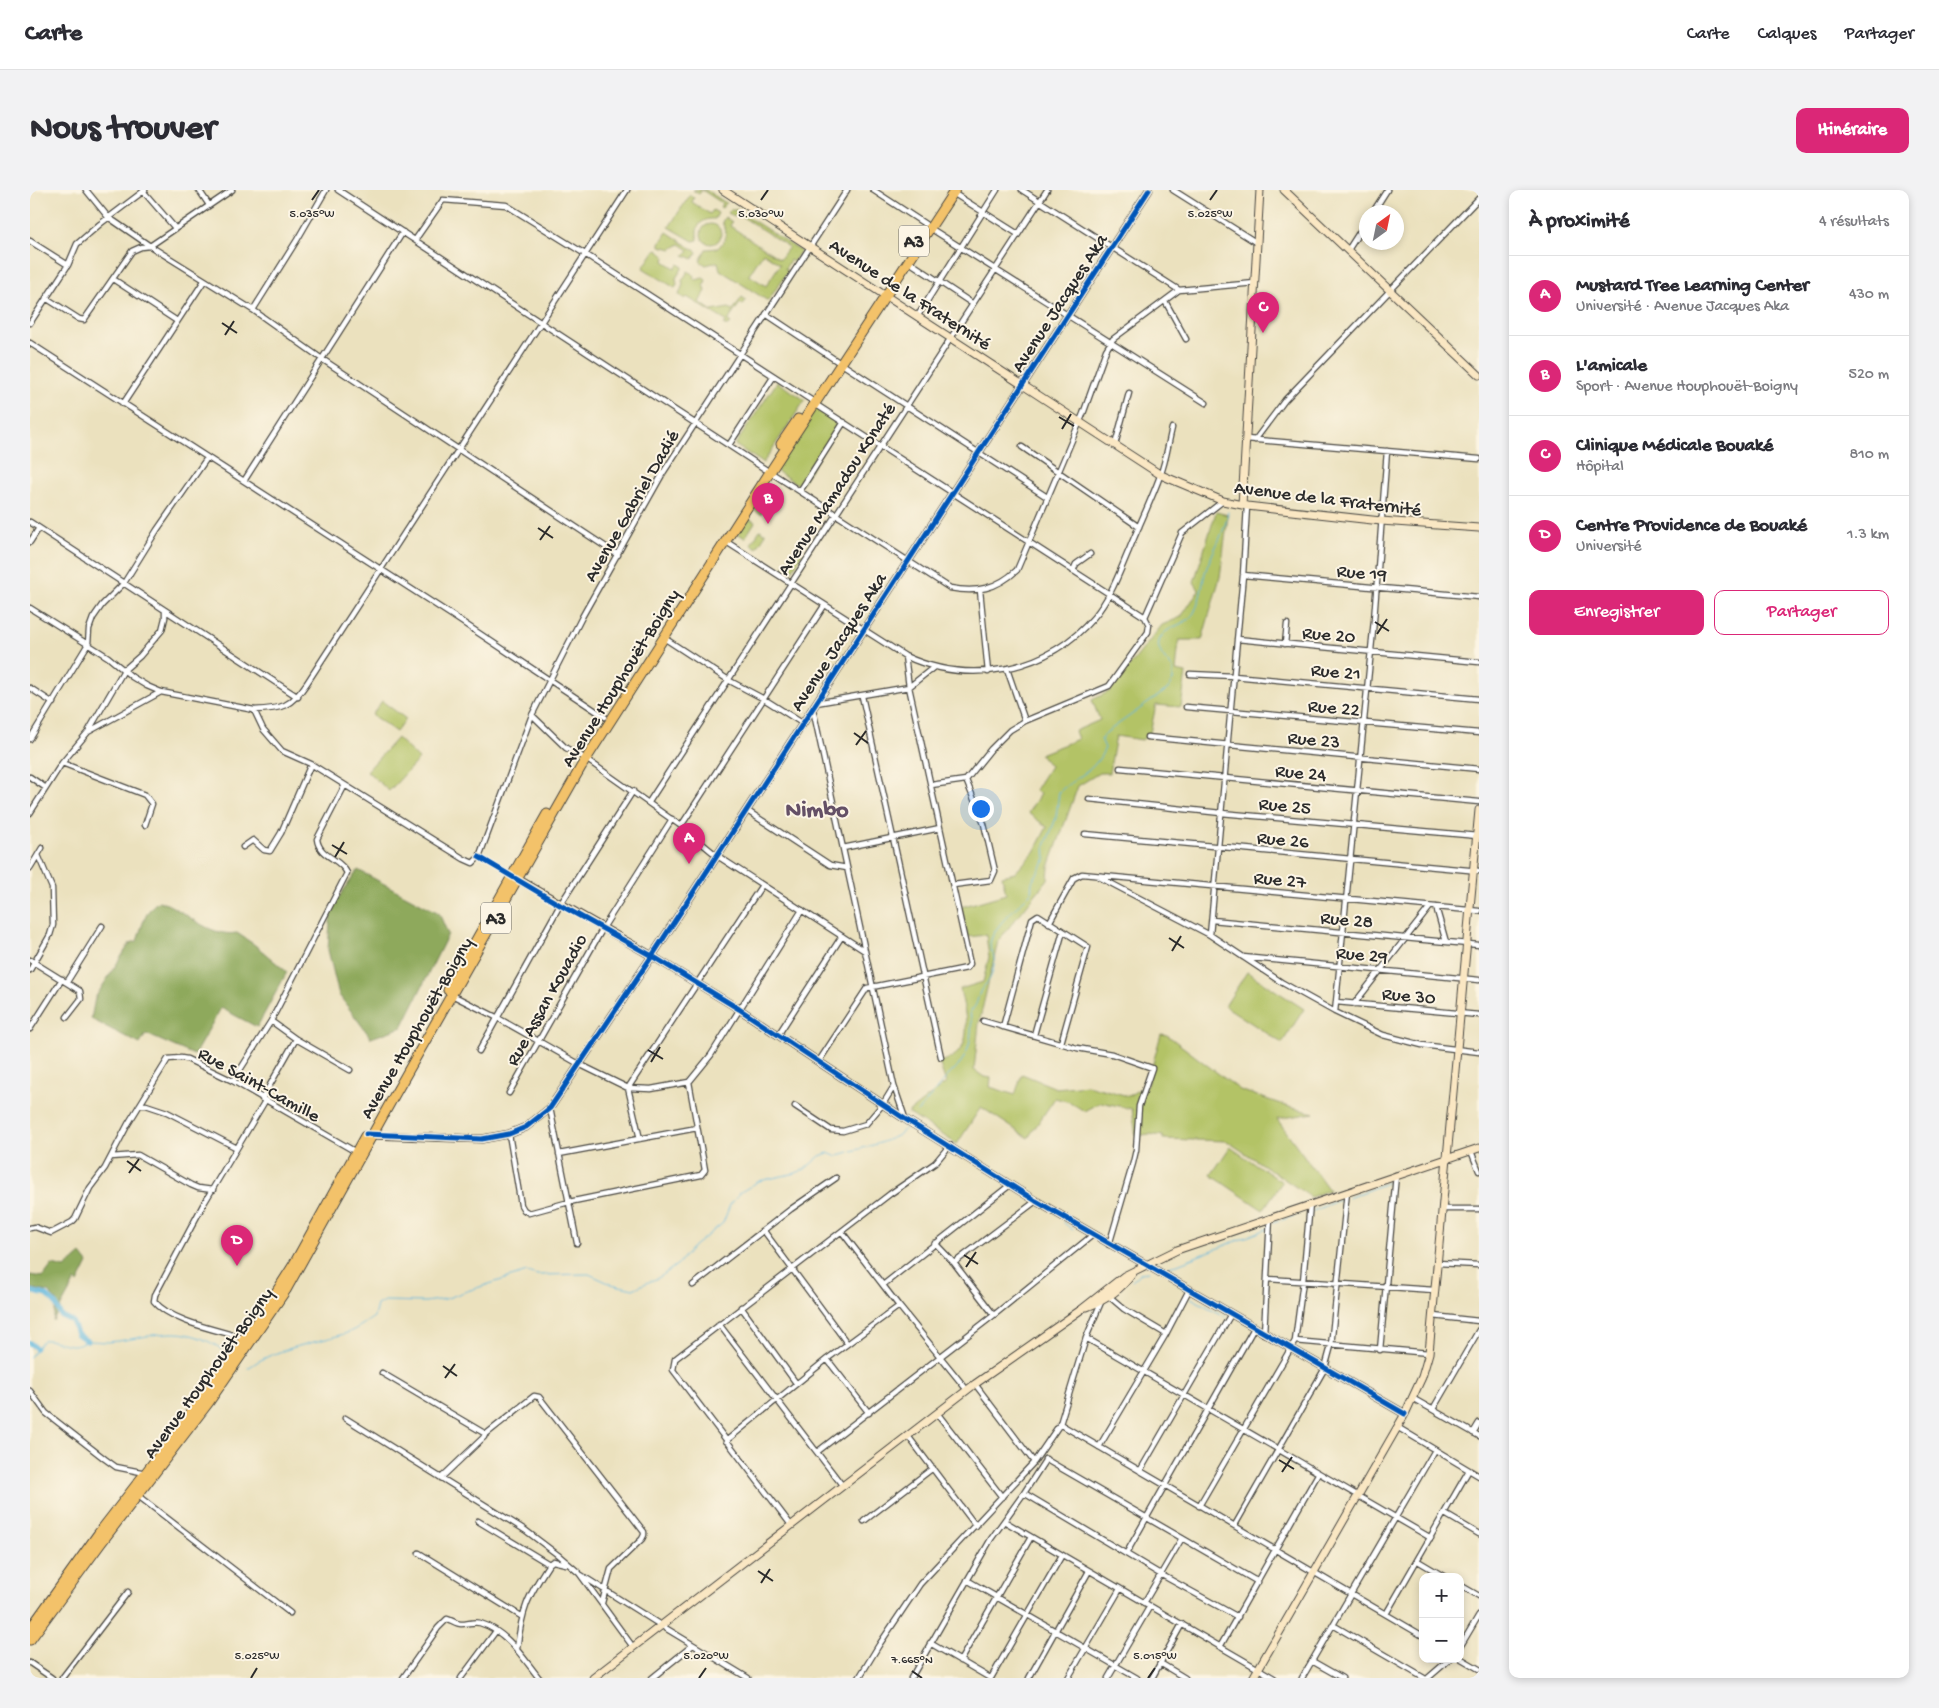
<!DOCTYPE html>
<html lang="fr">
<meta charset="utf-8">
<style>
:root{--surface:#fff;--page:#f2f2f3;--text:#2b2b33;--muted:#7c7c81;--line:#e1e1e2;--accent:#db2777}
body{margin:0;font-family:"Gochi Hand",sans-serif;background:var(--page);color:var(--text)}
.controls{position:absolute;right:15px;bottom:15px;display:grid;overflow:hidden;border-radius:10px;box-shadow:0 2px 8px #0003}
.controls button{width:45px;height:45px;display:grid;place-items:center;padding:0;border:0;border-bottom:1px solid var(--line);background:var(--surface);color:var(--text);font:25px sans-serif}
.compass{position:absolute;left:1329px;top:15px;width:45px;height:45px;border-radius:50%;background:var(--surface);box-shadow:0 2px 8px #0003;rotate:33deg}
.you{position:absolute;left:950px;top:618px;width:18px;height:18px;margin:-12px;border:4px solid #fff;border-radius:50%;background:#1a73e8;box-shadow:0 0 0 8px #1a73e833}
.badge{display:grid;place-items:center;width:32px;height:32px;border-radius:50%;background:var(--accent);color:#fff;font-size:16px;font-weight:700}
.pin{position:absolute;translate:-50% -41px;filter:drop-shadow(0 1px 2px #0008)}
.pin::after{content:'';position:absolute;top:26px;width:18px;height:15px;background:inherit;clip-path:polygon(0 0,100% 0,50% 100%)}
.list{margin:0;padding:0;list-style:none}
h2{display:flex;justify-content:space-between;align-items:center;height:65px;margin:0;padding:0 20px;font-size:21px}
h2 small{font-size:16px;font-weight:400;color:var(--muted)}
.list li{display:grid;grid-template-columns:32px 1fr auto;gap:15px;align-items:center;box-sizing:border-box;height:80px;padding:0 20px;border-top:1px solid var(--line)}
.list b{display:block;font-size:19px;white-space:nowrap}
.list p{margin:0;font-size:16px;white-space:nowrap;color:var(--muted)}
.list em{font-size:16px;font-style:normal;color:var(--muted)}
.actions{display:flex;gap:10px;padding:15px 20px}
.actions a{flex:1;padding:11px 0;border:1px solid var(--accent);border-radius:10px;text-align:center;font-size:18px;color:var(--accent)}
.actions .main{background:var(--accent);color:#fff}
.map{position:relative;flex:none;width:1449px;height:1488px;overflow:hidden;border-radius:10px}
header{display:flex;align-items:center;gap:30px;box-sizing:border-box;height:70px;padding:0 25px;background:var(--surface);border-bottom:1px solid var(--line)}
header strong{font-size:24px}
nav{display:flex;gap:28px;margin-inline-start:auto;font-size:18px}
.intro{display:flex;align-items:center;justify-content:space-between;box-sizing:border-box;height:120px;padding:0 30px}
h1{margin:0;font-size:35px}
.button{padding:12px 22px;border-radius:10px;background:var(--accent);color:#fff;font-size:18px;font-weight:700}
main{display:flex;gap:30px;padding:0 30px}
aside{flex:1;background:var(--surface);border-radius:10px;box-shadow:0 2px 8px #0003}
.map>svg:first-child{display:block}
.green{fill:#b3c366;stroke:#6f7748;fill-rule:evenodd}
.forest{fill:#8ea95b;stroke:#5c6a43}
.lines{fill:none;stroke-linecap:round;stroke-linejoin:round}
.stream{stroke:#61b7de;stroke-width:1}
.canal{stroke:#61b7de;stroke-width:5}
.street-casing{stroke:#484641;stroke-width:7}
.secondary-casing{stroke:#484641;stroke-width:9}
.highway-casing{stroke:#484641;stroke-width:11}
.street{stroke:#fff;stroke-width:4.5}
.secondary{stroke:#fae7c3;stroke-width:7}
.highway{stroke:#f3c26a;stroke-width:9}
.cycleway-casing{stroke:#fcf5e5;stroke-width:8}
.cycleway{stroke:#0057b8;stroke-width:5}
.ticks{fill:none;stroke:#2b2b2b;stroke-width:2}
.labels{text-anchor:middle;stroke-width:4;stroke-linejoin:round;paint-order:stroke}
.shield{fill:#fcf5e5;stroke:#6a6863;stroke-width:1}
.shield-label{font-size:18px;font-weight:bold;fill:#2b2b2b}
.street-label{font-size:19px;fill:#2b2b2b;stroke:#fcf5e5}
.district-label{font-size:24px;font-weight:bold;fill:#645066;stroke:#fcf5e5}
.ticks-label{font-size:12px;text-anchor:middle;fill:#2b2b2b;stroke:#fcf5e5;stroke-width:4;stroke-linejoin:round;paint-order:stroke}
</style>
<header>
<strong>Carte</strong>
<nav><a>Carte</a><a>Calques</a><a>Partager</a></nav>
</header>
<div class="intro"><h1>Nous trouver</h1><a class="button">Itinéraire</a></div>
<main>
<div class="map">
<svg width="1449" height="1488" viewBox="0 0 1449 1488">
<rect width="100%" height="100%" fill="#fcf5e5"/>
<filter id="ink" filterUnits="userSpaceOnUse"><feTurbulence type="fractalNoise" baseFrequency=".02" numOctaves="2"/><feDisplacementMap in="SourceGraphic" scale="10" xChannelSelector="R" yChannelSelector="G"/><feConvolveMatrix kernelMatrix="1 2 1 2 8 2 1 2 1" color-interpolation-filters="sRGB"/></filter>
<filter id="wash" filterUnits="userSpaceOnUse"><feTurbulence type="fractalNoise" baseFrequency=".0096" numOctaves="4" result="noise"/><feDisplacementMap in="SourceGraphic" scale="20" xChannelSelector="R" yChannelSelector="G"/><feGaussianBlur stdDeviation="1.12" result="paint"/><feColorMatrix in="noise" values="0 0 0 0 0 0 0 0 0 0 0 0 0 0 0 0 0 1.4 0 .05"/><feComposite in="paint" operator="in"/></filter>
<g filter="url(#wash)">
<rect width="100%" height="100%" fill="#ebe1be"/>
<!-- green -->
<path class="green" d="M663,0H676L696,13L692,18L690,17L692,13L672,0L669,4Z
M660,5L664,8L662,12L680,24L683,20L688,23L685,29C672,28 664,36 668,50L663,51L639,37Z
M701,19L704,21L705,19L771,61L763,72L760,70L755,79L758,81L738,111L690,80L688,72L676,75L670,71L676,59L688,58L695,50L696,42L692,32L695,27L702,32L700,36L750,69L759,57L708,24L705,27L698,23ZM733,63L750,74L736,96L719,85Z
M671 44a10 10 0 1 1 20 0a10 10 0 1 1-20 0Z
M637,42L667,62L663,69L654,65L659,60L650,54L642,59L630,56V53Z
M628,59L635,67L634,71L645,78L648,74L653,77L646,88L647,95L645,98L613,78L625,60Z
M658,81L664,85L663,88L666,90L673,88L676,90L674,95L676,101L669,112L682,121L699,118L703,120L712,107L716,110L713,115L710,113L698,131L701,133L699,135H694L696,131L657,107L655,109L649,105L653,94L652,91Z
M747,192L775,210L733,273L705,255Z
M782,216L810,234L770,296L742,278Z
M734,301L742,306L731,324L723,319Z
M1186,322L1198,325L1190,387L1172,450H1149L1146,481L1156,483L1151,517L1126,515L1120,543L1112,550L1086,546L1079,583H1069L1048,596L1019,677L1018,689L968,751L949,833L944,880L954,887L961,888L960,897L985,905L992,884L1026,898L1057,895L1098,906L1117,895L1131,844L1137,845L1210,900L1262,918L1284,923L1247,929L1299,1000L1281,1007L1197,951L1133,949V946L1119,944L1106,946L1102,919L1071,912L1054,921L1040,912L1025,908L998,948L951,917L927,954L878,923L916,893L909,872C947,864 936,827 930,799L953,792L959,767L956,745L938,747L931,717L976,704L972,686L985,683L1004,662L1017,637L998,623L1010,604L1005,600L1020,576L1010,564L1048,549L1045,541L1070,530L1062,510L1080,501L1132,435L1151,427L1169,400L1164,392Z
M717,327L725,332L715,348L707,343Z
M730,340L736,344L727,358L721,354Z
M765,359L773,364L761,382L753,377Z
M352,511L376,529L366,542L342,525Z
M367,548L389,569L359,601L337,581Z
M1217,782L1274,819L1252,853L1195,816Z
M1200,957L1252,992L1233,1020L1181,985Z"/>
<!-- forest -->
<path class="forest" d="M328,680L409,723L418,744L372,837L341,848L309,805L298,760L301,718Z
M129,711C155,719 178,748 207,743L225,755L257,782L227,837L191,818L164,865L116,844L110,854L61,829L65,808L100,753L107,751C112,737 115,719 129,711Z
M51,1064L58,1073L48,1093L45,1091L23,1131L27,1111L18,1102L0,1098V1085L13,1087L22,1075L35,1078Z"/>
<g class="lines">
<!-- stream -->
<path class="stream" d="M887,922C895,914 902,905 910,895C916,887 925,880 931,872C941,859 943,837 940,822C948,814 946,812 950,802C951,799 954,796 957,793C962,787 965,776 964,768C963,761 958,757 961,750C965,735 990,714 1001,703L1002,692L1016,669L1015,656L1026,628L1029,602C1048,585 1064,583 1075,558L1071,549L1077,542L1138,499L1143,490V479C1138,472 1124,460 1130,449C1135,437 1152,436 1161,427C1170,416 1172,396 1175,383C1180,365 1197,339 1198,322
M1318,1008L1361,991
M1283,1021L1311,1009
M1033,1032L1043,1040
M1243,1033L1266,1025
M1132,1080L1237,1039
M1110,1083L1119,1082
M1102,1091L1111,1083
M1161,1108L1196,1127
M0,1167L13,1150C24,1149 33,1155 43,1155C48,1155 53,1152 58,1151C65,1151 71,1152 78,1152C127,1148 149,1129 196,1162
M218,1178C242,1159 285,1153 314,1144C324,1141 335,1133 344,1127L347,1115L354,1111L395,1112L415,1109L434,1102L497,1082L507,1085L559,1084L581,1094L603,1099L630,1087L648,1074L663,1057L693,1033L700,1015L711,1002L729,991L766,983L775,979L790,966L798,963L805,966L850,953L869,945L875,938"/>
<!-- canal -->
<path class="canal" d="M0,1101L16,1105L25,1113L31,1126L42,1131L47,1144L57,1151
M0,1153L6,1158"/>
</g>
</g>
<g filter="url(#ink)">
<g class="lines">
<defs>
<path id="street" d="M56,0L78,27L120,56L223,120L292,169L588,365
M169,0L179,15
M308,0L735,279
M843,0L895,34
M992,0L1149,100
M1143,0L1227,53
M113,1L145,38
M923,3L988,44
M1343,22L1357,0
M900,38L1176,213
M385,50L413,10L476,15L555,64L781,210
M0,51L38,75
M1318,60L1336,32
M878,71L943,114
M83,89L147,131
M16,108L49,129L54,130L102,61L111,57L120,56L202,0
M1135,111L1156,149
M223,120L267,50L296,0
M736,124L807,171
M887,127L967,0
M0,133L38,75L47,54L70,34L115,0
M0,153L420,424L575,527
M812,174L1017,307
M93,214L174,91
M785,214L1115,427L1119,435L1118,442L1079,496L995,531L980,540L961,559L936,590L901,595
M1216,249L1449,269
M1225,250L1255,210L1449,8
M699,255L744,186
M1085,255L1099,203
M992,257L1109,337
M740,282L920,398C946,403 967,399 987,380L1053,224L1076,160L1083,149L1149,100L1225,93
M214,291L373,42
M770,301L814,232
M0,332C90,390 178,449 268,507
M695,351L875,466C940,496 1017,482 1064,427C1081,407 1089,383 1099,360C1109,335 1121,311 1130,286C1136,271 1138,254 1142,238
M0,352L9,338
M1043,381L1046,374L1060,364
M1213,385L1449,407
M950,400L958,482
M0,418L78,467L102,487L117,496L131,502L224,520C252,519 261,517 277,493L597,0
M1115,427L1152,343L1193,311
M634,448L700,491L734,509L772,533
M1207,449L1449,472
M1255,454L1257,434
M977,479L995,531
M1160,484L1204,486L1449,509
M0,498L23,513
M832,506L911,867
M786,513L879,497L904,477
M1156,517L1449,543
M783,519L864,896L875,928
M224,520L233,539L252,561L281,574L434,669L443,673L449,667L502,525L552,427L633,283L817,0
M502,525L536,558L551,566
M59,540L94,480L110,466L132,440L135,428V422
M1117,547L1449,579
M0,549L58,454L59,439L63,428L72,415L94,393L127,340L177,268
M556,569L651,636L686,665L835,761
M32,573L115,605L122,614L115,635
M1090,578L1449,612
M0,587L16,598
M1059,609L1191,623L1448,646
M619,612L1017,0
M716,620L800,675L817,678
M0,623L32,573L58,542L131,502
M651,636L794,416
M1055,644L1449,681
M213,657L223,650L234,660L240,661L251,643L281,574
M813,658L910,638
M449,667L481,686
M0,678L12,658
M1069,687L1180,745L1251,792L1305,822L1353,845L1392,855L1449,862
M923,695L961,690L965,681L954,634L936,590
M1406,717L1416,752
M1182,730L1449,755
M1019,733L1044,688L1052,684L1449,721
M1180,745L1213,385L1217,316
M1213,767L1449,790
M0,770L50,801L51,809L37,827
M0,780L20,745L23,735L22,698L8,665
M37,792L72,736
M422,805L466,827L549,874L598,898L621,899L659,892L681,865L772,720
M1306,812L1449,825
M1324,814L1400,717
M1305,822L1344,430L1357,261
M241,831L266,849L320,880
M953,831L1047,858L1082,864L1122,878L1109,916L1106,960L1103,973L1079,1055
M973,837L1002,729L1008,725L1058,757L1031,853
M0,839L32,789
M748,845L812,746
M1004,845L1033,741
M449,861L530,715L603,601
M789,871L837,798L937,778L940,774L879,497L875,466
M203,891L241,831L317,683C310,668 289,667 287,649L315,595
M479,903L573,738L642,629
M232,909L266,849
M111,915H116L137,922L207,958
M765,916L801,940L813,941L836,934L853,914L864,896
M520,918L547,1053
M479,944L491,1015L494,1020L499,1023L539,1012L671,985L675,980L659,892
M610,949L598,898L732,695
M1441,961L1449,981
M529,964L667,938
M81,967L108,965L161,995L168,998L183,1000
M1413,1019H1449
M0,1038L5,1037L21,1043L42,1032L45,1029L60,998L75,978L98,934L138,869L151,868L157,869L203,891L326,962
M734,1041L817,1153
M812,1042L869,1116L937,1200
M905,1053L924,1073L964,1125
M924,1073L1006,1011
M1407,1073L1449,1075
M1238,1089L1404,1100
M663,1095L761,1019L806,988
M853,1095L980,995
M1080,1107L1094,1119L1136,1144
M711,1117L766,1193
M1403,1126L1449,1131
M689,1134L812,1295
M1234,1144L1240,1028
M214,1148C188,1140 141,1132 124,1111L125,1105L173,1015L235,911
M1056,1148L1401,1348
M1265,1151L1399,1163
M1350,1160L1366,985
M797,1169L839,1223
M352,1183L454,1243V1247L411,1288
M945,1194L1004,1272
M0,1201L16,1223L75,1269L86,1277L116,1283
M1382,1208L1449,1246
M1403,1219L1449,1140
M907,1223L972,1307
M315,1228L495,1340L528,1365L549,1383L603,1457
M1030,1234L1393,1446
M1367,1237L1449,1286
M1443,1243L1449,1233
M455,1245L504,1206L509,1207L614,1342V1345L612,1349L581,1379L572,1413
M878,1246L946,1336
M696,1251L797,1169L869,1116
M1069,1257L1136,1144L1159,1100
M787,1262L964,1125L1064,1044
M1015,1269L1228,1392
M1110,1281L1201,1124
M994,1303L1130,1384L1208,1427
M107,1305L260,1423
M1169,1316L1265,1151L1273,1091L1280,1014
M1415,1324L1449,1344
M448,1331L519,1374
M834,1331L903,1278
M974,1331L1244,1488
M761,1335L643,1180L645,1169L860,1004L905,973L920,955
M1205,1335L1295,1178L1301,1156L1317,1002
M389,1363L491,1426
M1096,1364L1224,1138
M1388,1371L1415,1387
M551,1385L632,1436L718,1488
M937,1390L1107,1488
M1430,1395L1449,1406
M1114,1413L1152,1348
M1356,1424L1439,1280
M1303,1435L1394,1488
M900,1453L960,1488
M1190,1457L1288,1284
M1430,1457L1449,1425
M487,1459C492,1419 497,1408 519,1374L523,1371L536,1374
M1430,1468L1449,1479
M930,1471L1001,1347
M1282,1471L1312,1488
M0,1473L22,1488
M1130,1473L1155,1488
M32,1488L98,1402
M373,1488L408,1438L417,1429C422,1430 426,1434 431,1434C438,1434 444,1431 450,1433C477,1441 493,1468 509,1488
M431,1488L466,1441
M622,1488L663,1455
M829,1488L849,1455L890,1394L1004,1272L1030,1234L1056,1148L1072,1110
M881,1488L961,1349L994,1303L1016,1269
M961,1488L1032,1365
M999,1488L1059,1381
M1038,1488L1090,1399
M1078,1488L1120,1416
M1122,1488L1152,1434
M1272,1488L1405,1260
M1398,1488L1420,1469"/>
<path id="secondary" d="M693,0L1131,285L1193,311L1217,316L1351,331L1449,338
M1254,0L1449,185
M1212,315L1230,0
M484,687L622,766L709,819L875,929L1006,1011L1375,1224
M340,945L452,949L479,944L496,937L520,918L622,766L1119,0
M1057,1117C1077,1110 1091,1100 1103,1083
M563,1488L945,1194L1052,1119L1094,1086L1147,1060L1449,958
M1223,1488L1375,1224L1392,1187L1399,1163L1449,620"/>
<path id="highway" d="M751,254L768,229
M418,800L517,624
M0,1439L68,1344L130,1264L233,1123L264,1074L335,946
M0,1450L71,1353L179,1212L256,1100L364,906L551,577L740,282L925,0"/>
</defs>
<!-- street casing -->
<use href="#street" class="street-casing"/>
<!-- secondary casing -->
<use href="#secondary" class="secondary-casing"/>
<!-- highway casing -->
<use href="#highway" class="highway-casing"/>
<!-- street -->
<use href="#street" class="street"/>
<!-- secondary -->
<use href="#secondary" class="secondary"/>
<!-- highway -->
<use href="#highway" class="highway"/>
<defs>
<path id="cycleway" d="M449,667L530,715L622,766L709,819L875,929L1006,1011L1375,1224
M336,944L452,949L479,944L496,937L520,918L622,766L1119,0"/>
</defs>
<!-- cycleway casing -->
<use href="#cycleway" class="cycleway-casing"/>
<!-- cycleway -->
<use href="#cycleway" class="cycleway"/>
</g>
</g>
<!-- ticks -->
<path class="ticks" d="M282,10L289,0M731,10L738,0M1180,10L1187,0M192,133L207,143M195,145L204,131M1029,227L1044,236M1032,239L1041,224M508,338L523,348M510,350L520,336M1345,432L1359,441M1347,444L1357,429M824,543L838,553M826,555L836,541M302,655L317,664M305,667L314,652M1139,748L1154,758M1142,761L1151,746M618,860L633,869M621,872L630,857M97,971L111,981M99,983L109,969M934,1065L948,1074M936,1077L946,1062M413,1176L427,1186M415,1188L425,1174M1249,1270L1264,1279M1252,1282L1262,1267M728,1381L743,1391M731,1393L740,1379M882,1481L892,1488M221,1488L227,1478M669,1488L676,1478M1118,1488L1125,1478"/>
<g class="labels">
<!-- shield labels -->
<g class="shield">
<rect x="869" y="35.5" width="30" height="31" rx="4"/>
<rect x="451" y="712.5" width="30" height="31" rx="4"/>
</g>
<g class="shield-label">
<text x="884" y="57">A3</text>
<text x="466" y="734">A3</text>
</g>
<!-- street labels -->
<g class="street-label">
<text transform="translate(881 103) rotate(33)" y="7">Avenue de la Fraternité</text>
<text transform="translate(1028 112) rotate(-57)" y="7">Avenue Jacques Aka</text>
<text transform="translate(805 298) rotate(-57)" y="7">Avenue Mamadou Konaté</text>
<text transform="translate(1298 307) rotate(7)" y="7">Avenue de la Fraternité</text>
<text transform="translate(600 315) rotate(-60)" y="7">Avenue Gabriel Dadié</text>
<text transform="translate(1332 381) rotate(5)" y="7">Rue 19</text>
<text transform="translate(1299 443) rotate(5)" y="7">Rue 20</text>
<text transform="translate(807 451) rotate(-57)" y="7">Avenue Jacques Aka</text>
<text transform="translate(1306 480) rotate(5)" y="7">Rue 21</text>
<text transform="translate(589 487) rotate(-58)" y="7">Avenue Houphouët-Boigny</text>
<text transform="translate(1304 516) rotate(5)" y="7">Rue 22</text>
<text transform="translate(1284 548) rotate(5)" y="7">Rue 23</text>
<text transform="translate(1271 581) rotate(5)" y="7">Rue 24</text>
<text transform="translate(1255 614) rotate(5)" y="7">Rue 25</text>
<text transform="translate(1253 648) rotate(5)" y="7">Rue 26</text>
<text transform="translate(1250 688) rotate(5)" y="7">Rue 27</text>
<text transform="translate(1317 728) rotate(5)" y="7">Rue 28</text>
<text transform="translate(1332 763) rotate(5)" y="7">Rue 29</text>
<text transform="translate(1379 804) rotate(5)" y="7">Rue 30</text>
<text transform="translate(515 809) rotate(-61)" y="7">Rue Assan Kouadio</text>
<text transform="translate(385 837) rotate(-60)" y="7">Avenue Houphouët-Boigny</text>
<text transform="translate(230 893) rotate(29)" y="7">Rue Saint-Camille</text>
<text transform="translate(177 1182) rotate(-54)" y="7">Avenue Houphouët-Boigny</text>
</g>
<!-- district labels -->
<g class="district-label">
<text x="787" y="626">Nimbo</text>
</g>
</g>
<g class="ticks-label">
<text x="1180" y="27">5.025°W</text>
<text x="282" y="27">5.035°W</text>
<text x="731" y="27">5.030°W</text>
<text x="227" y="1469">5.025°W</text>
<text x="676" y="1469">5.020°W</text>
<text x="1125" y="1469">5.015°W</text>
<text x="882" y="1473">7.665°N</text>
</g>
</svg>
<div class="controls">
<button>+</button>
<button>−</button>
</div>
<svg class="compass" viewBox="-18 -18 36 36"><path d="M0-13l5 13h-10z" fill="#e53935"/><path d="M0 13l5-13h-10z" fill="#7c7c81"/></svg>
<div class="you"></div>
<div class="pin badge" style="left:659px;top:674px">A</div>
<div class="pin badge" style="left:738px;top:334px">B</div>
<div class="pin badge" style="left:1233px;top:143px">C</div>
<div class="pin badge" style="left:207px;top:1076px">D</div>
</div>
<aside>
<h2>À proximité<small>4 résultats</small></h2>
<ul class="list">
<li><span class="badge">A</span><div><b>Mustard Tree Learning Center</b><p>Université · Avenue Jacques Aka</p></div><em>430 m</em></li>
<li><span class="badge">B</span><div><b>L'amicale</b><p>Sport · Avenue Houphouët-Boigny</p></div><em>520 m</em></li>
<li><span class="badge">C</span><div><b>Clinique Médicale Bouaké</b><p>Hôpital</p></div><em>810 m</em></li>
<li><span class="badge">D</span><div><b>Centre Providence de Bouaké</b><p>Université</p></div><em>1.3 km</em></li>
</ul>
<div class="actions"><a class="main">Enregistrer</a><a>Partager</a></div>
</aside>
</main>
